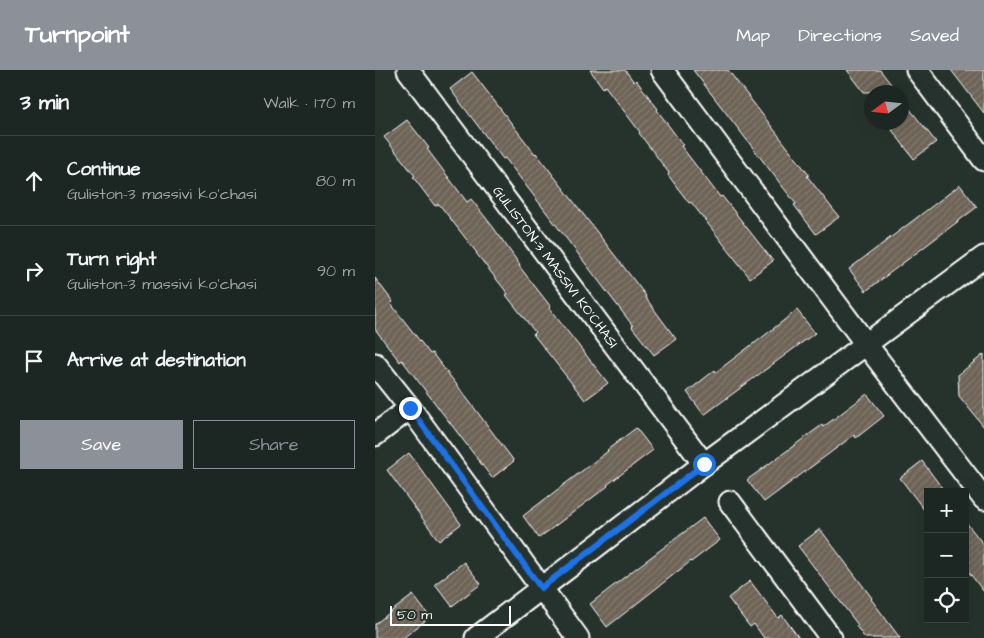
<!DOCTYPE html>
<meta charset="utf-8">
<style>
:root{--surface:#1c2622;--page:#29322f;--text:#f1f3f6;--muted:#a0a5a5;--line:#3a4340;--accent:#8c9099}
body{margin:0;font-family:"Architects Daughter",sans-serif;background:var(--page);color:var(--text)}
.controls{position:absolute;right:15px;bottom:15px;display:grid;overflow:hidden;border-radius:0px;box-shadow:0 5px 20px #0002}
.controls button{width:45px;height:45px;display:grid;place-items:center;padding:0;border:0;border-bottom:1px solid var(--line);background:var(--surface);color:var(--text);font:25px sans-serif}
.compass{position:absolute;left:489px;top:15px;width:45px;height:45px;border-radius:50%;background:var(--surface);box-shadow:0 5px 20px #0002;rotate:255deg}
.scale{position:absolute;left:15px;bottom:12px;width:121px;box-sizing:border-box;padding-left:5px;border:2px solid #fff;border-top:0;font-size:14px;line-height:18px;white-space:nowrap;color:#fff;-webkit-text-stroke:4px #26332d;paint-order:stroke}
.stop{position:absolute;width:15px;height:15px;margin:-11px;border:4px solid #1a73e8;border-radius:50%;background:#fff}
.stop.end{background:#1a73e8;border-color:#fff;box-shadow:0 1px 5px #0008}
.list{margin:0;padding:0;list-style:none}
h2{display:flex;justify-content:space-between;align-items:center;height:65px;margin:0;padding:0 20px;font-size:21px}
h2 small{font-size:16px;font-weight:400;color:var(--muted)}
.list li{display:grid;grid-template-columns:32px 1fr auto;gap:15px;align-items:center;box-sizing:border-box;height:90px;padding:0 20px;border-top:1px solid var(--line)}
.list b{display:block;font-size:19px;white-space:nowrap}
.list p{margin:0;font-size:16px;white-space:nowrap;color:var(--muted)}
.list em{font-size:16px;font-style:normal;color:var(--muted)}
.actions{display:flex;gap:10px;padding:15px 20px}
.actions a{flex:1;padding:11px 0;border:1px solid var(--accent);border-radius:0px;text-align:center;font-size:18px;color:var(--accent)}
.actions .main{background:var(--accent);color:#fff}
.icon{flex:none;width:28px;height:28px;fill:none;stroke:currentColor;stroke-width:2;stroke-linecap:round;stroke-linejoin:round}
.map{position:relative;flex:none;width:609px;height:568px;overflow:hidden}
header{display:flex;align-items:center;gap:30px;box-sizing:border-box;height:70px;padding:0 25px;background:var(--accent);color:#fff}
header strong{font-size:24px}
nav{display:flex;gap:28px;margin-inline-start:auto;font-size:18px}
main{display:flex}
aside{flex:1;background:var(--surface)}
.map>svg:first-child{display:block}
.building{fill:url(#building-hatch);stroke:#fff}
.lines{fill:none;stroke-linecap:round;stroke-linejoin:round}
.minor-casing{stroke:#fff;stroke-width:25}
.minor{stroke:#26332d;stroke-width:21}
.route{stroke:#1a73e8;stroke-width:6}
.labels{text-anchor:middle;stroke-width:4;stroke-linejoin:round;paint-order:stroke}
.street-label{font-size:14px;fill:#fff;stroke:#26332d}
</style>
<header>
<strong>Turnpoint</strong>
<nav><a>Map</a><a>Directions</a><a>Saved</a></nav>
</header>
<main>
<aside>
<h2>3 min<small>Walk · 170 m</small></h2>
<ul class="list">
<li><svg class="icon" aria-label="ahead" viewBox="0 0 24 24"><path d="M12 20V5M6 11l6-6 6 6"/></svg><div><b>Continue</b><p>Guliston-3 massivi ko'chasi</p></div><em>80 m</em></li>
<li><svg class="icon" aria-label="right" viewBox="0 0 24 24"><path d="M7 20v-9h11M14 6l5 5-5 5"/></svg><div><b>Turn right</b><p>Guliston-3 massivi ko'chasi</p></div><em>90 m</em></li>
<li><svg class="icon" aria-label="arrive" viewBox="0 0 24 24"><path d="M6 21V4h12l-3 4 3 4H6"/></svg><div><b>Arrive at destination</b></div></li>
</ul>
<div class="actions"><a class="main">Save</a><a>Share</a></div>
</aside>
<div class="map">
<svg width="609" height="568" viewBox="0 0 609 568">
<defs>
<pattern id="building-hatch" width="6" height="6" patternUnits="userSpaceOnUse" patternTransform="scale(1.25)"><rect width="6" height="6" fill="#6d6356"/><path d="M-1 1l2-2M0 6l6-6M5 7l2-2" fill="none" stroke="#837a6f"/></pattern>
</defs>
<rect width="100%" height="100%" fill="#26332d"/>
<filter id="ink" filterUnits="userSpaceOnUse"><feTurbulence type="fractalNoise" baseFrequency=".02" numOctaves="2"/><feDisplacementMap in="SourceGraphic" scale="10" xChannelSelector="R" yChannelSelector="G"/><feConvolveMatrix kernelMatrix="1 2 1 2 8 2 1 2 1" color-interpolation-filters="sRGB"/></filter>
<g filter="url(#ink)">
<!-- building -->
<path class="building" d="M215,0H250L259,12L261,10L283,39L282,40L308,75L306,76L345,127L347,126L398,191L375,208L316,132L314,133L293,105L294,103L264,63L265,62L230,16L228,18Z
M318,0H353L434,105L432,106L464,147L441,164L419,135L421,134Z
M472,0H505L522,22H489Z
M576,0H609V43Z
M97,2L160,84L161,83L192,123L271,226L270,227L301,269L279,285L257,257L258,256L130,88L128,89L75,19Z
M526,28L561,72L539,89L517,60L526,53Z
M32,50L54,78L52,79L92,132L96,129L118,157L145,195L144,196L176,237L174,238L233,313L210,330L158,264L160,262L131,225L133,224L101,183H102L64,134L60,136L38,107L40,106L9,67Z
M585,115L602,137L491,221L474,199Z
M0,208L18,232L16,234L55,284L57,283L85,319L139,391L117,408L27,290L25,292L0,259Z
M422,240L440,263L329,345L312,322L340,300L341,302L379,273H380Z
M609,284V357L584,326L583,305Z
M492,324L509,346L481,368L479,365L389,432L372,410L447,355L448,357Z
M261,358L278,380L232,415L233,416L164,468L148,446L233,381L232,380Z
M34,383L86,454L64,471L12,400Z
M547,391L570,422H553V445L525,408Z
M328,448L345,470L316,492V491L232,557L215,534L256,502Z
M590,451L609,475V522L590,497Z
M445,459L497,528L496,529L525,568H490L481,556L483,555L423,476Z
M89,492L106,514L77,536L60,514Z
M375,511L403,548L407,545L424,568H389L379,554L375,557L353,528Z
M38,525L55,547L28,568H0V554Z"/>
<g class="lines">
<defs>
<g id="minor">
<path id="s1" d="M33,0L329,394"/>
<path d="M287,0L491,274L609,429"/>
<path d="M542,0L609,90"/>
<path d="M0,294L35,338L203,568"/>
<path d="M0,365L35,338"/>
<path d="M355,432L456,568"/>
<path d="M101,568L329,394L609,187"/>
</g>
</defs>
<!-- minor casing -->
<use href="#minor" class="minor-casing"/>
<!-- minor -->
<use href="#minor" class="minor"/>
</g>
</g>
<g class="lines" filter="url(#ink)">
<!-- route -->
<path class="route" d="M35,338L166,518L329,394"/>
</g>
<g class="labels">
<!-- street labels -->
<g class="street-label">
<text dy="5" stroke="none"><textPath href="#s1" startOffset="246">GULISTON-3 MASSIVI KO'CHASI</textPath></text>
</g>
</g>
</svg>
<div class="controls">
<button>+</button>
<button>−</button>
<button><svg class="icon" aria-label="locate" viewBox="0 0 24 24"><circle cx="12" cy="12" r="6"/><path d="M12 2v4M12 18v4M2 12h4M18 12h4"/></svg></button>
</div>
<svg class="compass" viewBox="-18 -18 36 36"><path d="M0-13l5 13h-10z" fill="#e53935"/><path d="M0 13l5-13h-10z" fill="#a0a5a5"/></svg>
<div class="scale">50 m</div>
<div class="stop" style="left:329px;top:394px"></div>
<div class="stop end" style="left:35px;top:338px"></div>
</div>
</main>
